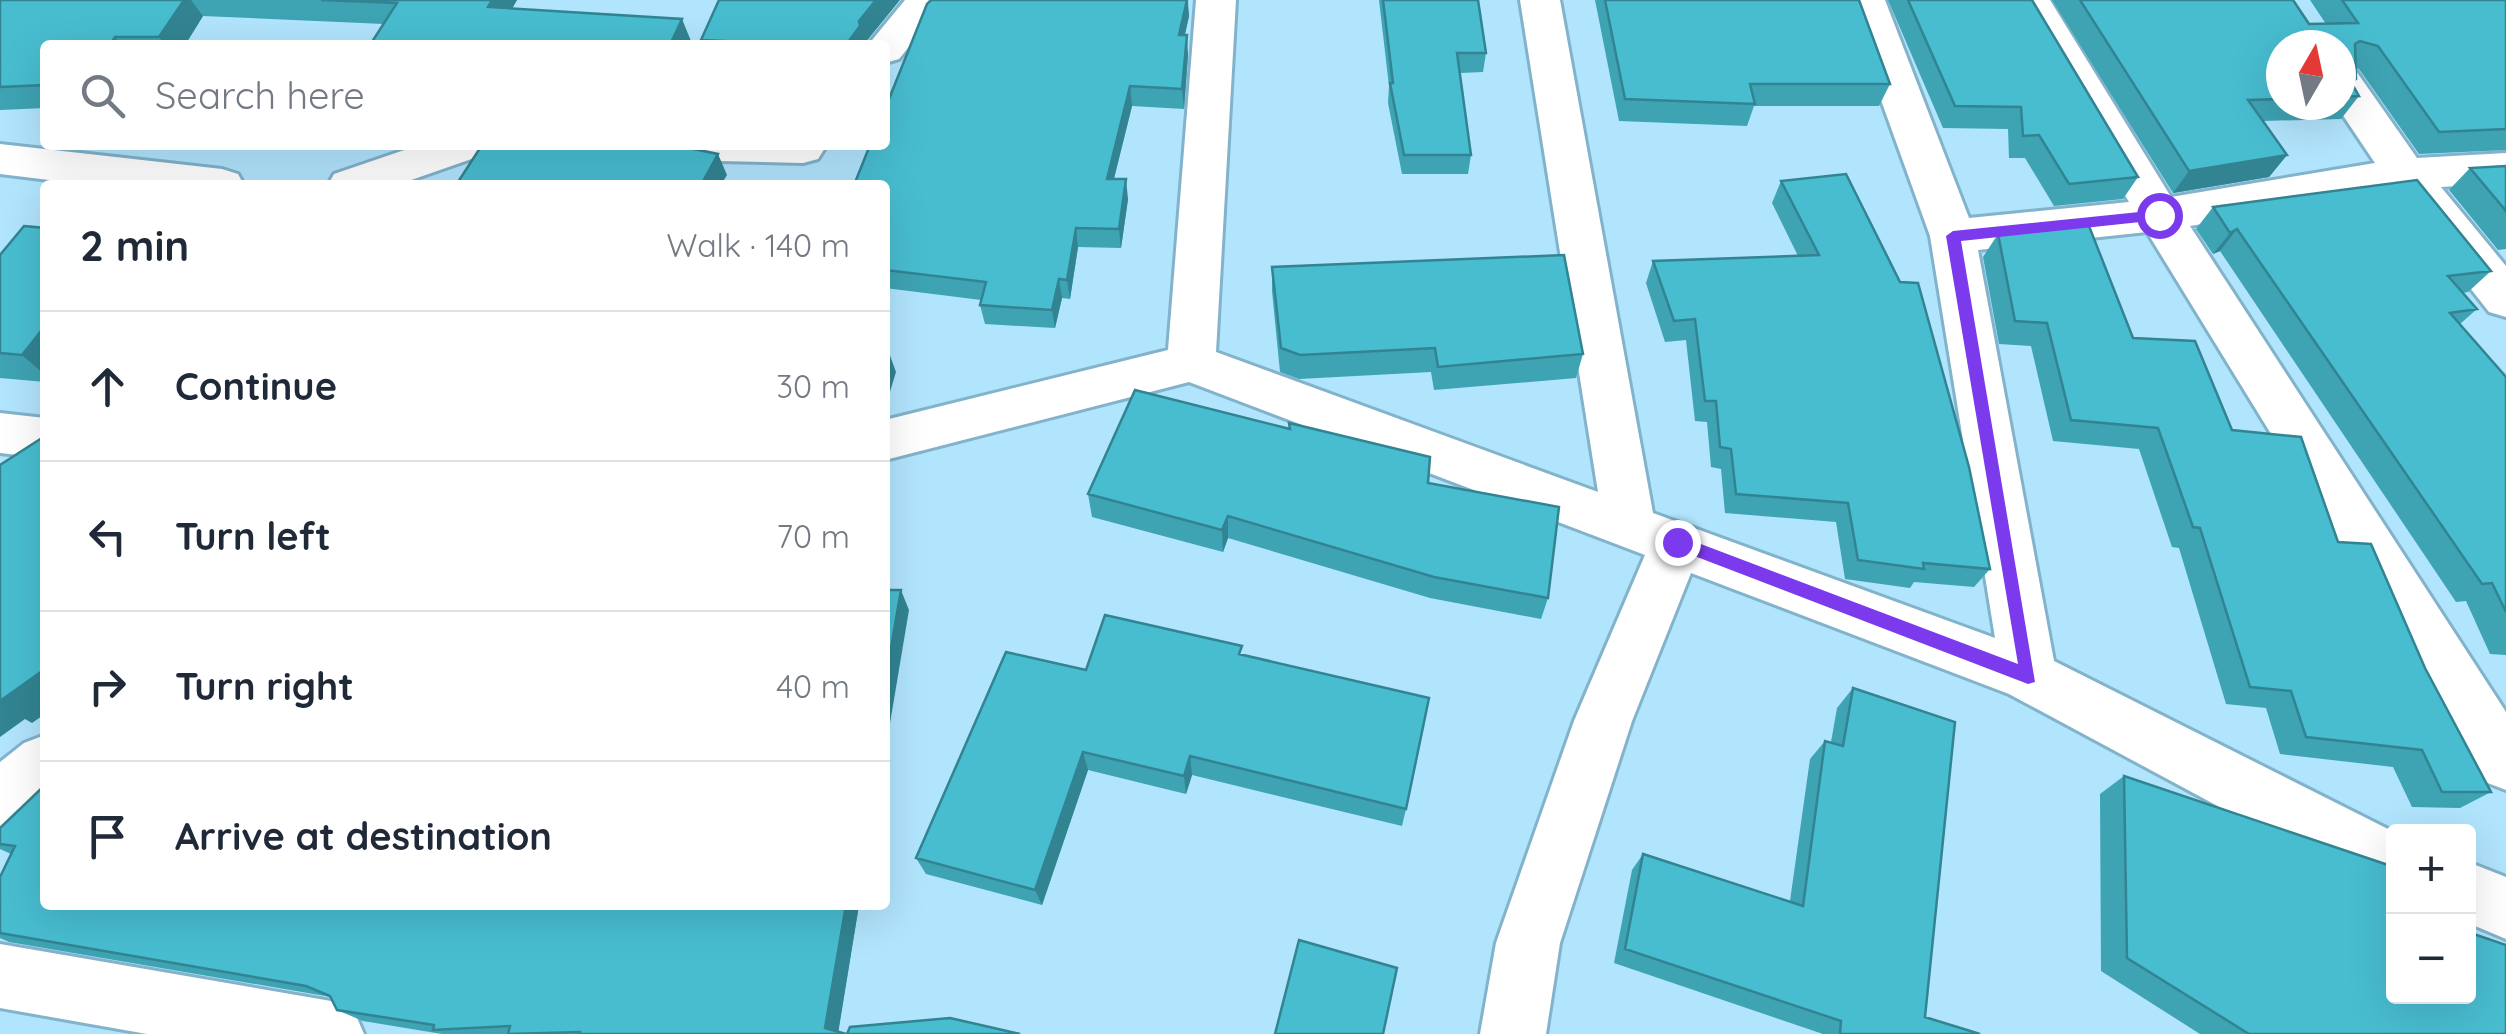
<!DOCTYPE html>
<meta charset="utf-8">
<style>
:root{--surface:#fff;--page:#f6f6f7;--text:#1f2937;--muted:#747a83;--line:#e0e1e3}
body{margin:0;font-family:Quicksand,sans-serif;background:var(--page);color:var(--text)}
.controls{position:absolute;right:30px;bottom:30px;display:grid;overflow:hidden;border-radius:10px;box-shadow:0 10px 40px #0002}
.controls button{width:90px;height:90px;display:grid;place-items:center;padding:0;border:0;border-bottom:2px solid var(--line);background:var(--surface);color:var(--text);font:50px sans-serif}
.compass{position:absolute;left:2266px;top:30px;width:90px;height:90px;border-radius:50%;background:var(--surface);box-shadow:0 10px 40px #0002;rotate:9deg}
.stop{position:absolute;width:30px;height:30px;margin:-22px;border:8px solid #7c3aed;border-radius:50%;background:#fff}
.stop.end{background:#7c3aed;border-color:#fff;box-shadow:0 2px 10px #0008}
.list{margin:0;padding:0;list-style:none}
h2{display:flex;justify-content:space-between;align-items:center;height:130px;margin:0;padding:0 40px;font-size:42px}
h2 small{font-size:32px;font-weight:400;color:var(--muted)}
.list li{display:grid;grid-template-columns:65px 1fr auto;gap:30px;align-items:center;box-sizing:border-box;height:150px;padding:0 40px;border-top:2px solid var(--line)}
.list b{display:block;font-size:38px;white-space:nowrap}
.list em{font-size:32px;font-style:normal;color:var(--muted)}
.icon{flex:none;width:55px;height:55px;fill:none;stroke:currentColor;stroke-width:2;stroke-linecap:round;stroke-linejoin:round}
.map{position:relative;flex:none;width:2506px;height:1034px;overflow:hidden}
.search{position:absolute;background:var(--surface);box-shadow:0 10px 40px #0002;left:40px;top:40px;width:850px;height:110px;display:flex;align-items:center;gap:25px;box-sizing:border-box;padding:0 35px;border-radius:10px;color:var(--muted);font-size:38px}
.panel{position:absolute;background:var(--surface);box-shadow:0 10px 40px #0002;left:40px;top:180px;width:850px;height:730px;border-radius:10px}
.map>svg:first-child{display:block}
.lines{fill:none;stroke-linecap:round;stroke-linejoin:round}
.street-casing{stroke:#82b3cb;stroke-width:6}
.street{fill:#fff;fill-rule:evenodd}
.wall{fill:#3ea3b3;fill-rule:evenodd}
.shaded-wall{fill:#328492}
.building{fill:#48bdd0;stroke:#328492;stroke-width:2.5}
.route{fill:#7c3aed}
</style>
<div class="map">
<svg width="2506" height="1034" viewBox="0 0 2506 1034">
<rect width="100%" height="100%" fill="#b1e4fd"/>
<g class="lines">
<defs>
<path id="street" d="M905,0H947L899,59L885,63V45H868Z
M1196,0H1236L1216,352L1598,492L1520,0H1560L1653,513L1995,638L1930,236L1845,0H1885L1969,218L2129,202L2010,0H2050L2171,197L2375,163L2336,105H2341V67L2356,71L2417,158L2506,153V183L2441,187L2506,266V317L2489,312L2394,191L2190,226L2506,712V790L2485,782L2147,232L1978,250L2054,661L2394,832V892L2322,862L2009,694L1691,573L1632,721L1560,943L1546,1034H1480L1496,943L1574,721L1645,555L1189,382L885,460V420L1168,350Z
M0,144L222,169L238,174L244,185H90L0,174Z
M419,145H487L480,156L397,185H328L334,174Z
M653,145H823L825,148L818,159L803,163L675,160L660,156Z
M0,413L45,418V458L0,453Z
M45,735V799L21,819L0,827V762L24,743Z
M2468,862L2506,877V939L2468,923Z
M0,944L331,1001L354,1011L364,1034H147L0,1008Z"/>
</defs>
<!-- street casing -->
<use href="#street" class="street-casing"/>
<!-- street -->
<use href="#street" class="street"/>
</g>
<!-- wall -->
<path class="wall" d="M0,0H517L512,9L691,41L689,45H370L384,24L203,16L185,45H45V108L0,110Z
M931,0H1188L1189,16L1185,35L1188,55L1184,109L1132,106L1114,179L1128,199L1121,248L1078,247L1070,299L1062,298L1055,328L985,324L980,305L981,300L885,288V185Z
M1379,0H1478L1486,53L1483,72L1460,73L1471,155L1468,174H1402L1388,103L1389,86Z
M1595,0H1859L1890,84L1879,106H1754L1747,126L1619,121Z
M1888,0H2032L2138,177L2123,199L2054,206L2025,158H2009L2008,129L1943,128Z
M2052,0H2293L2309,24H2326L2310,0H2506V150L2419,154L2359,69L2356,68L2352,84L2359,96L2341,119L2263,121L2287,155L2269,177L2173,193ZM2281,45H2341V105H2281Z
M701,40L865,43V45H704Z
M2506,166V249L2498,250L2449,190L2470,168Z
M1781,181L1990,569L1974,587L1914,582L1910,588L1845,579L1836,522L1725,513L1721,469L1711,467L1707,422L1695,421L1686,340L1665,342L1646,283L1653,261L1798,256L1772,203Z
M2213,207L2491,271L2468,292L2463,293L2477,309L2460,324L2506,377V655L2490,654L2466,601L2456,602L2220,251L2213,254L2196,229Z
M45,228V382L0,378V255Z
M1998,234L2133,338L2232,430L2338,542L2425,668L2491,792L2460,808L2412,807L2393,767L2280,754L2266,708L2226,704L2179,548L2172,547L2139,449L2053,441L2031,346L1999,344L1983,257Z
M1272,267L1583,354L1576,378L1434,390L1431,372L1299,379L1280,372L1272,291Z
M1428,483L1548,598L1541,619L1430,598L1228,538L1223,552L1092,517L1088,494Z
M1242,655L1406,809L1402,826L1192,775L1186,794L1088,770L1042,905L926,874L916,858L1086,670Z
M1853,688L1925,1017L1980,1034H1823L1614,963L1632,870L1643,854L1790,901L1810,759L1825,741L1831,742L1837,708Z
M2124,776L2394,996L2506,1034H2200L2101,971L2100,794Z
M45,785V905H859L838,1032L846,1034H442L363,1021L337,1010L331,997L9,942L0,938V877L11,854L0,849V828Z"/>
<!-- shaded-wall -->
<path class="shaded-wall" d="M184,0H191L203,16L185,45H165L159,37Z
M492,0H517L500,29L488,7Z
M876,0H900L865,43V45H846L859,21Z
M1187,0L1189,16L1180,55L1179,35Z
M682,19L691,41L689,45H670Z
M1187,35L1188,55L1184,109L1182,89Z
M115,37L121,45H112L111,43Z
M1130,86L1132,106L1109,198L1107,179Z
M718,154L727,175L721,185H701Z
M2287,155L2269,177L2173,193L2189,171Z
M1126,179L1128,199L1121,248L1119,229Z
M1076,228L1078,247L1070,299L1067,280Z
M2237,229L2220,251L2213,254L2230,233Z
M1059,279L1062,298L1055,328L1052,310Z
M45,326V375L22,355Z
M888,350L896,372L885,408V361Z
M1228,516V538L1223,552L1222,530Z
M901,590L909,610L885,753V683Z
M45,669V714L32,723L25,719L0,737V701Z
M1083,752L1088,770L1042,905L1035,890Z
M1190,756L1192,775L1186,794L1184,776Z
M846,905H859L838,1034L825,1028Z"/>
<!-- building -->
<path class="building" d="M0,0H184L159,37H115L111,43H94L93,45H45V85L0,87Z
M321,0H492L488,7L682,19L670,45H370L397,3Z
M719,0H876L859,21L860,26L846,45H771L772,43L701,40Z
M931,0H1187L1179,35H1187L1182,89L1130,86L1107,179H1126L1119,229L1076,228L1067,280L1059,279L1052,310L980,305L986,282L885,270V185H854L870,145H885V109L927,4Z
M1383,0H1478L1486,53H1457L1471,155H1404L1390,83H1393Z
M1605,0H1859L1890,84H1750L1755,104L1625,99Z
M1908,0H2032L2138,177L2069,184L2039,135L2023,136L2021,107L1955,106Z
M2080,0H2293L2309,24L2358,23L2342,0H2506V129L2439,132L2378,46L2360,41L2355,44L2356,79L2351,82L2359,96L2341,97V45H2281V99L2248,100L2287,155L2189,171Z
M482,145H674L718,154L701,185H456Z
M2506,166V211L2470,168Z
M1846,174L1900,282L1918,283L1969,467L1990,569L1923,563L1924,569L1858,560L1848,503L1736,494L1731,449L1720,447L1716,401H1705L1695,319L1674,321L1653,261L1819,255L1781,181Z
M2417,180L2491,271L2448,276L2477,309L2450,313L2506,377V612L2492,583L2482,584L2237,229L2230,233L2213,207Z
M2087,221L2133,338L2195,341L2232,430L2301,437L2338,542L2371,544L2425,668L2491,792H2442L2422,750L2306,737L2291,691L2250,687L2200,528L2193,527L2158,428L2071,420L2047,323L2015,321L1998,234Z
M24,226L45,228V326L22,355L0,353V255Z
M1564,255L1583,354L1438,367L1435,348L1300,355L1281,348L1272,267Z
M1135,390L1290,429L1289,423L1430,457L1428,483L1559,507L1548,598L1434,577L1228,516L1222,530L1088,494Z
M45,436V669L0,701V465Z
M885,590H901L885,683Z
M1105,615L1242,646L1239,654L1429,698L1406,809L1190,756L1184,776L1083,752L1035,890L916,858L1006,652L1086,670Z
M1853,688L1955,722L1925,1017L1980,1034H1840L1841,1021L1625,949L1643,854L1803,906L1825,741L1843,746Z
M2124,776L2394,867V996H2468V932L2506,945V1034H2249L2127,958Z
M45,785V905H846L825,1028L846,1034H580V1032L508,1034L510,1026L433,1030L434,1025L337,1010L330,996L306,986L0,933V877L15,846L0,844V828Z
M1299,940L1397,968L1383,1034H1275Z
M950,1018L1020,1034H847L850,1027Z"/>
<!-- route -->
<path class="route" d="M2159,210L2166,215L2159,220L1961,241L2035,682L2028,684L1671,547L1669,542L1677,535L2018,664L1946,236L1953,231Z"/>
</svg>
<div class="controls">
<button>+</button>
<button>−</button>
</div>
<svg class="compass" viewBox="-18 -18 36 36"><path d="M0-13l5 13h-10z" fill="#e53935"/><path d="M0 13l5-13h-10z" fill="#747a83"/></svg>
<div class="stop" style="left:2159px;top:215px"></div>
<div class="stop end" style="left:1677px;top:542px"></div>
<div class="search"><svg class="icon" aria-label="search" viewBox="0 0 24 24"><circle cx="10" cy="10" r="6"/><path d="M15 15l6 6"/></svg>Search here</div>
<section class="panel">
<h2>2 min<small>Walk · 140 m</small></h2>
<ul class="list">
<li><svg class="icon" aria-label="ahead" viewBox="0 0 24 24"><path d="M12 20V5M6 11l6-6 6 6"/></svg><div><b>Continue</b></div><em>30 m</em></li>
<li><svg class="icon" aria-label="left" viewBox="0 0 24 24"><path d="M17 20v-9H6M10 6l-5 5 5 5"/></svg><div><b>Turn left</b></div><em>70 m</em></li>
<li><svg class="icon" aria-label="right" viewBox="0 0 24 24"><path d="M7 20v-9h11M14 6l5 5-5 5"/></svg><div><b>Turn right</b></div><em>40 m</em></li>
<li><svg class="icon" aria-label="arrive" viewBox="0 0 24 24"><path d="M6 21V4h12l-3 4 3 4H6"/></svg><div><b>Arrive at destination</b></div></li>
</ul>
</section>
</div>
